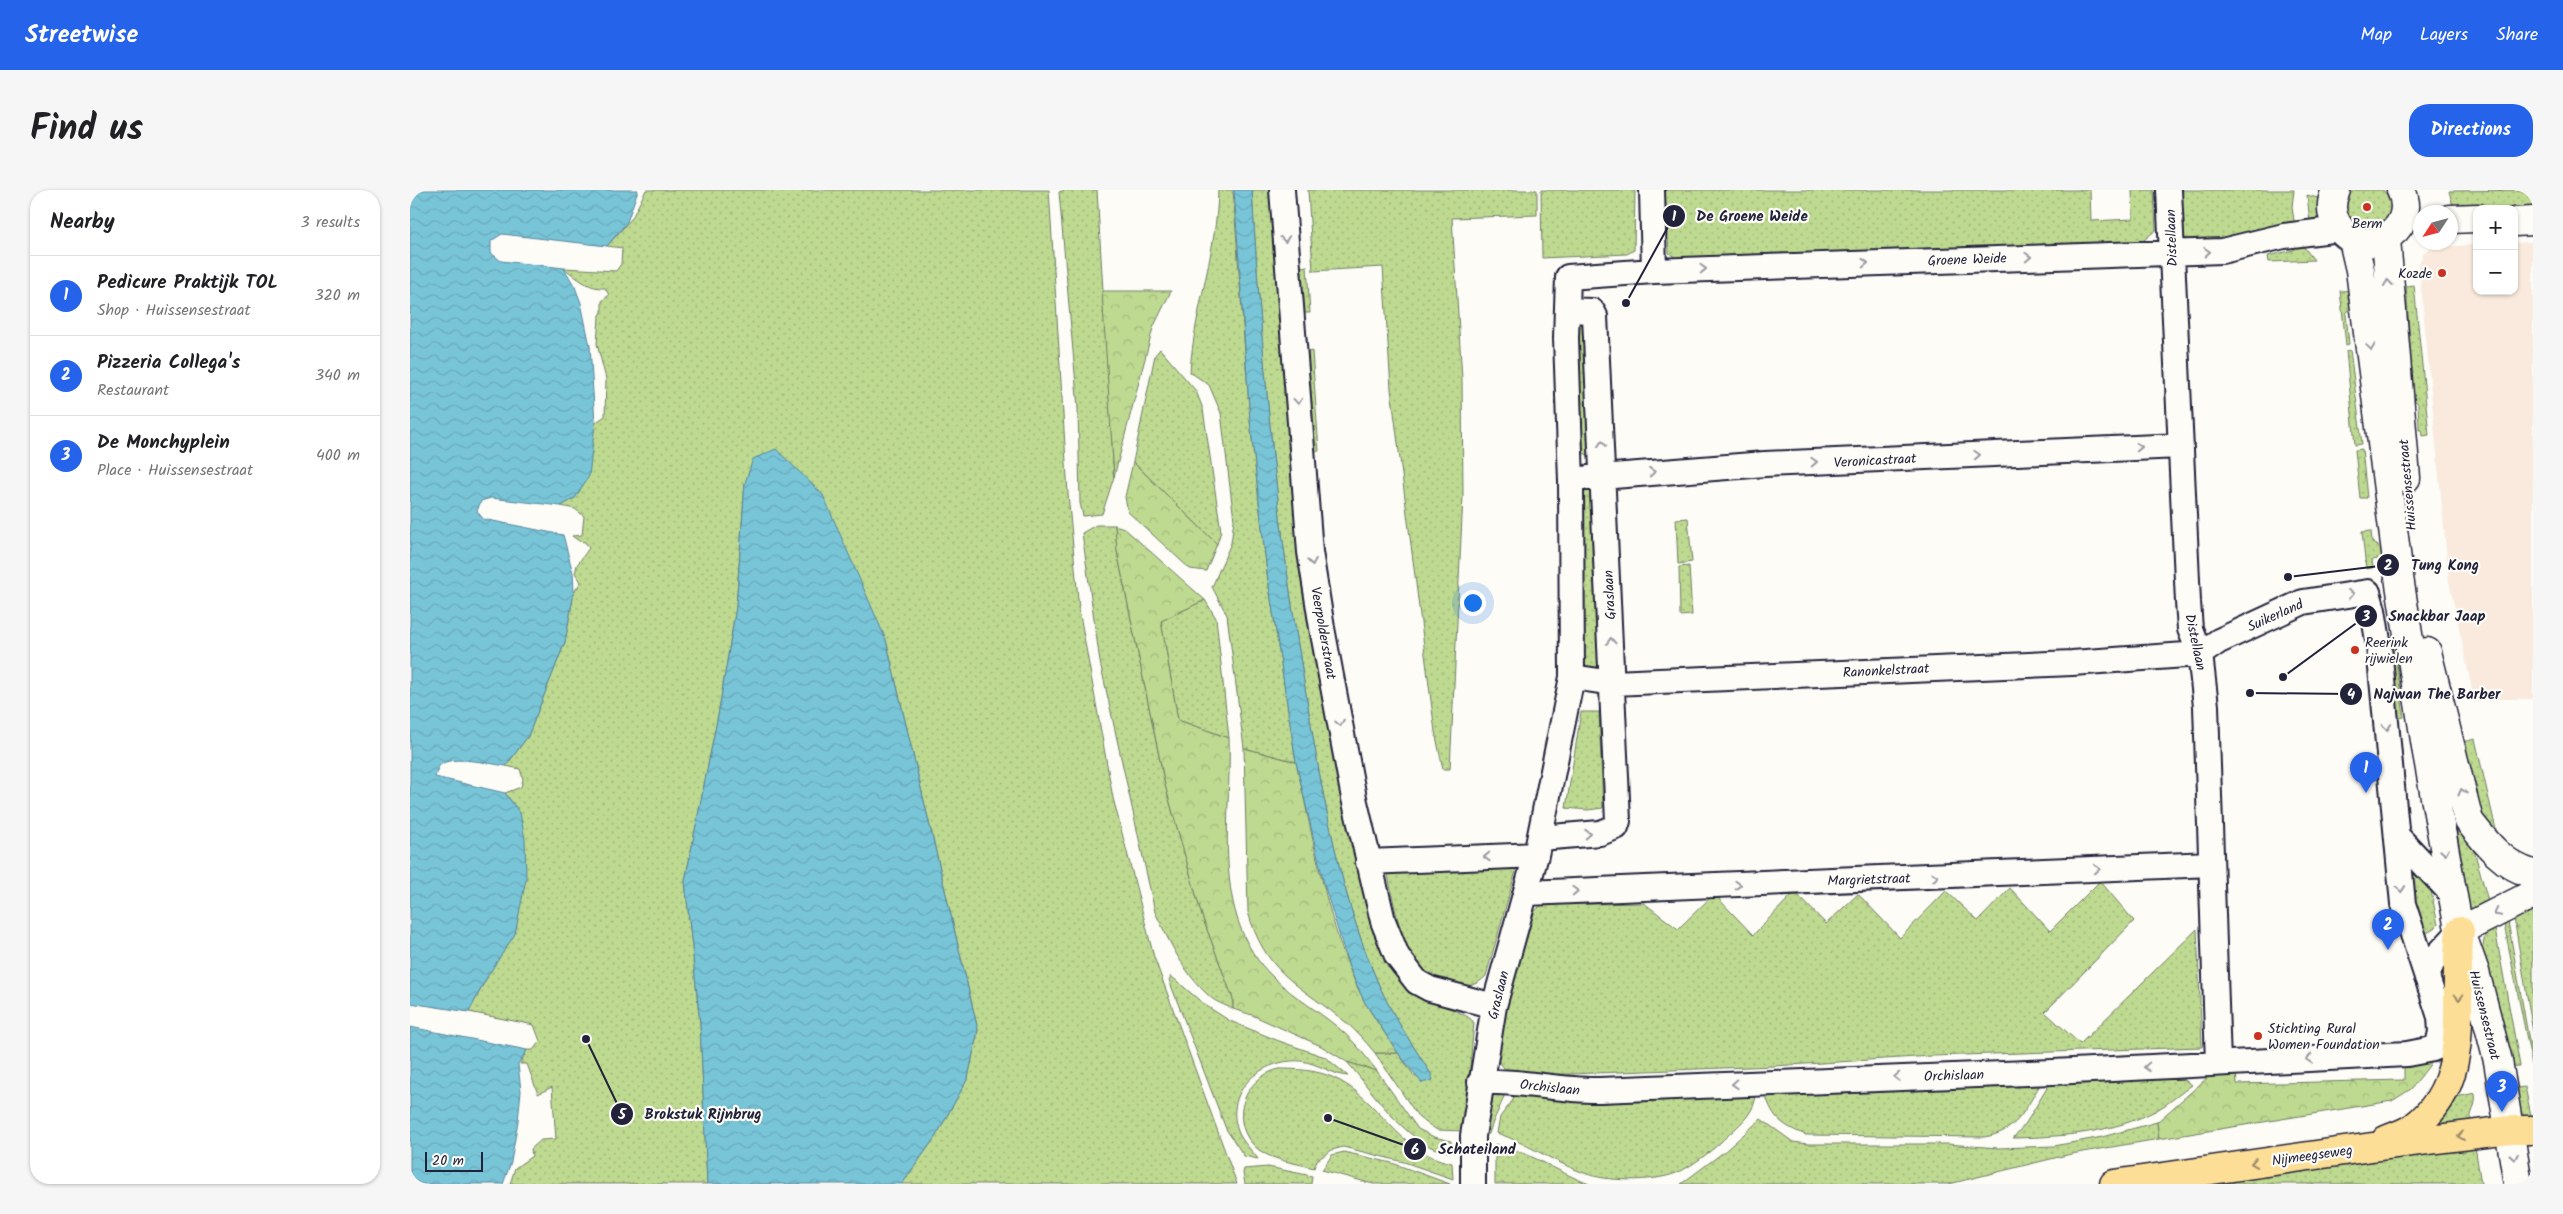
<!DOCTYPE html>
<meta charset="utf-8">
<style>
:root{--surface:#fff;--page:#f6f6f6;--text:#202124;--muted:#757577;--line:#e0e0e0;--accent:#2563eb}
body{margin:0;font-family:Kalam,sans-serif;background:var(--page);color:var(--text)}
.controls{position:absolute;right:15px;top:15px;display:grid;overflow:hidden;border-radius:10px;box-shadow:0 1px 4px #0004}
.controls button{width:45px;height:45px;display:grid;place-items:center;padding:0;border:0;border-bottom:1px solid var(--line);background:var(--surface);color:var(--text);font:25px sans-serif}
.compass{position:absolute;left:2003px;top:15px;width:45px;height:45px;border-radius:50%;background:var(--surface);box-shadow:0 1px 4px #0004;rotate:234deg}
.scale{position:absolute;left:15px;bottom:12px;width:58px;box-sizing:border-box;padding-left:5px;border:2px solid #22223b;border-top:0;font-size:14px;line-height:18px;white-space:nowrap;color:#22223b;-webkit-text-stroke:4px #fdfcf7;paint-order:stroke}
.you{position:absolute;left:1062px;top:412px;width:18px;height:18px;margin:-12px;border:4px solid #fff;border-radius:50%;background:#1a73e8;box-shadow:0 0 0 8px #1a73e833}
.badge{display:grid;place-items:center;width:32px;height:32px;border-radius:50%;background:var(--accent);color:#fff;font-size:16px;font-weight:700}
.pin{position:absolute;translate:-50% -41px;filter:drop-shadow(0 1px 2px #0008)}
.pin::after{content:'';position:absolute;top:26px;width:18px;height:15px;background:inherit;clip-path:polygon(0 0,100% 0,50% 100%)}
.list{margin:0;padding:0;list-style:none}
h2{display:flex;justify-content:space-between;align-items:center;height:65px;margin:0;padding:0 20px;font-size:21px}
h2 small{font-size:16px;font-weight:400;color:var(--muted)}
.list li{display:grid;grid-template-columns:32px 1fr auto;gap:15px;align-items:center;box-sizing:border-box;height:80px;padding:0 20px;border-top:1px solid var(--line)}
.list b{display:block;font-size:19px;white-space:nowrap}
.list p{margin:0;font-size:16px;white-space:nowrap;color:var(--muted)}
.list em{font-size:16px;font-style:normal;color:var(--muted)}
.map{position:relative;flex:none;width:2123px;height:994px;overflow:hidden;border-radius:20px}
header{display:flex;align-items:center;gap:30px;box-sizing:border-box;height:70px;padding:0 25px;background:var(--accent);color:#fff}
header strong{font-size:24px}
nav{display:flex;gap:28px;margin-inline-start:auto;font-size:18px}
.intro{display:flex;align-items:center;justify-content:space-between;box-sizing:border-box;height:120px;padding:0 30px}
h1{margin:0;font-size:35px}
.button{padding:12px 22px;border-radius:20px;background:var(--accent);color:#fff;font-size:18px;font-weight:700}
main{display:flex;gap:30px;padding:0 30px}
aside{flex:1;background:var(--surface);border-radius:20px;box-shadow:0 1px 4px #0004}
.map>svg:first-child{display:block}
.built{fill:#f9eadd}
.grass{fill:url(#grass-dots);stroke:#707e66}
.forest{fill:url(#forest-crowns);stroke:#707e66}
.water{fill:url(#water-waves);stroke:#568499}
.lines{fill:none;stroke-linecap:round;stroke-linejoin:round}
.minor-casing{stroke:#22223b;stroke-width:28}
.tertiary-casing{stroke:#22223b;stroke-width:31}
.primary-casing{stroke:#22223b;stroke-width:31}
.minor{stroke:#fdfcf7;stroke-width:24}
.tertiary{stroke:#fdfcf7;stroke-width:28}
.primary{stroke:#fdde96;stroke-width:28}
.oneway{stroke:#9a9aa2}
.oneway2{stroke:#9a896d}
.poi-dot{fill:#c8321e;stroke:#fdfcf7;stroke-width:2}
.labels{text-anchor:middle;stroke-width:4.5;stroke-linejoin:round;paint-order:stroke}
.poi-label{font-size:14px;fill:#22223b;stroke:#fdfcf7;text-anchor:start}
.street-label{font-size:14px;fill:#22223b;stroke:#fdfcf7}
.leader{fill:none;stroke:#22223b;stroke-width:2}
.callout-dot{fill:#22223b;stroke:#fdfcf7;stroke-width:2}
.mark-label{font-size:15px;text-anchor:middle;font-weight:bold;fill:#fff}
.callout-label{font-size:15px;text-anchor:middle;font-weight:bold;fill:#22223b;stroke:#fdfcf7;stroke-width:4.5;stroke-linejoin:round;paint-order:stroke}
</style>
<header>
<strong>Streetwise</strong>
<nav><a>Map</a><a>Layers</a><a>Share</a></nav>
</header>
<div class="intro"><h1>Find us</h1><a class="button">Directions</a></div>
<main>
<aside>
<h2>Nearby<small>3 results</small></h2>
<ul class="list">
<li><span class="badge">1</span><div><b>Pedicure Praktijk TOL</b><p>Shop · Huissensestraat</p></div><em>320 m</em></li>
<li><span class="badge">2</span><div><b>Pizzeria Collega's</b><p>Restaurant</p></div><em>340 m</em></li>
<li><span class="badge">3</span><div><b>De Monchyplein</b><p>Place · Huissensestraat</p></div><em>400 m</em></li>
</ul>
</aside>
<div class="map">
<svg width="2123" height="994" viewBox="0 0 2123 994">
<defs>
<pattern id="grass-dots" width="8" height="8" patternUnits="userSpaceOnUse" patternTransform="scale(1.25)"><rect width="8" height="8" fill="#bed990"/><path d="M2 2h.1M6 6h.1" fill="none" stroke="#a3ba7d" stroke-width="1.8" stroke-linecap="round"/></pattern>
<pattern id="forest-crowns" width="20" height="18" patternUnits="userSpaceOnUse" patternTransform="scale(1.25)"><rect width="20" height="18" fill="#bed990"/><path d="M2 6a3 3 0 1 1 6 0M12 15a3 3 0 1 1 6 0" fill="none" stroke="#a3ba7d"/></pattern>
<pattern id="water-waves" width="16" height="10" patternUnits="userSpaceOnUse" patternTransform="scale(1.25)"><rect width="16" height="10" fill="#79c5d8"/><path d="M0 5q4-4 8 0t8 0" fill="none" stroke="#68a9ba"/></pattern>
</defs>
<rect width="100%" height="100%" fill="#fdfcf7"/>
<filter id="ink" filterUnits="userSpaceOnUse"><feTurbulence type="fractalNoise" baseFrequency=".02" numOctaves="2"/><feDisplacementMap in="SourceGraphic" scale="10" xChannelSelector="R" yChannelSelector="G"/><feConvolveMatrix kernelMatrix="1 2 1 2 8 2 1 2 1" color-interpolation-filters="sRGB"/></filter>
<g filter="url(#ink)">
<!-- built -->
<path class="built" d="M2123,52V509H2064L2039,391L2009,75L2013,63L2022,57L2067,55V101H2104V53Z"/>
<!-- grass -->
<path class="grass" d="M236,0H639L658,304L669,419L703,608L744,767L827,994H492L526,946L558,888L568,840L476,450L335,293L326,417L309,520L275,691L290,833L297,994H100L105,978L122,966L121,959L131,950L146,949L142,897L128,904L117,874H110L117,860H123L130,851L124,835L59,822L77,787L110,623L95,603L111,597L113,589L110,579L96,576L118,546L155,452L164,402L171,392L165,383L167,375L179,358L175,352L169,351L162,346L172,345L174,326L165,319L151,316L165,308L182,255L185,233L195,226L196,189L187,154L189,127L192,122V111L199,105L195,98C178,99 167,88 154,78L206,81L211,74L212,58L197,56L222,28Z
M655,0H687L704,287L692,324L673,326L670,313L668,218L649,2Z
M808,0H823L840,230L857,383L886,572L834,558L817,425L802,397L821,353L824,330L811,223L799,195L780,182C784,120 807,62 808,0Z
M842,0H864L886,321L919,543L944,656L1011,807C1022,813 1060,823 1064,833L1054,941L1027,940L1009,928L965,863H988L1005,887L1021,884C1002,854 982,825 968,793C925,694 908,579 891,473C865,317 851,158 842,0Z
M898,0H1127V25L1042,28L1052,189L1053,306L1040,579H1033L1025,542L981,199L973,77L903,81Z
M1131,0H1225L1224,60L1217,64L1132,68Z
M1255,0H1680L1681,31L1723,29L1722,0H1744L1746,40L1728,55L1273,73L1259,63Z
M1767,0H1884L1882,17L1885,37L1782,54C1764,44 1768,18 1767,0Z
M1942,0H1973C2004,33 1939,57 1936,21C1935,12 1935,7 1942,0Z
M2123,0V25L2104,19L2043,16L2039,1Z
M1897,5L1911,9V30L1900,32Z
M1889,52H1890L1904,70L1859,72L1858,66L1884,60Z
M897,76L900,123H894L891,77Z
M2004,95L2019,245L2013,246L2012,240H2009L2008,213L2004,210L1996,96Z
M1946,100L1947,109L1936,124L1939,154L1936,155L1930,101Z
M1180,124L1181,266L1170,262L1163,126Z
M750,159L786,201L793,219L811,341L807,354L723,272L745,165Z
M1940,160L1952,254L1945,255L1936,161Z
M902,161L909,261H903L897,162Z
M1952,259L1957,308H1950L1945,260Z
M1179,298L1188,299L1193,474L1187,482L1175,479L1173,474L1169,309Z
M1278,328L1282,372L1268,374L1266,329Z
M686,335H705L707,361L755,595L792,726L823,809V819C815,815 805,812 799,806C774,784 759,751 745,722L690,472L672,343Z
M1961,341L1962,352L1973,359L1975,376L1969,377L1968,369L1962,370L1963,378L1956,379L1952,342Z
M1279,376L1282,425L1270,426L1269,377Z
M795,410L806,428L819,548L768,530L751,431Z
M1983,447L1994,527L1982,530L1977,455Z
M1171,522H1189L1193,618L1178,620L1156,618Z
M2065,549L2087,644L2115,675L2073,629L2054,552Z
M2040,599L2061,649L2078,711L2060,721Z
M2002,674L2020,696L2028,735L2016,744L2008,718L2001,715L2000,711L2005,706Z
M1107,677L1076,786C1066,796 1058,797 1044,795C1036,793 1026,791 1019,787C992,771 983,708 977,680Z
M1690,691L1724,731L1635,822L1670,854L1787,739L1792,857L1522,866L1364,876L1134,885L1096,880L1087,870C1084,848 1112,744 1124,723C1125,720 1129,717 1132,715L1234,713L1268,739L1304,704L1343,745L1385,702L1416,734L1448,704L1490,748L1536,701L1568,731L1600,698L1640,741Z
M2123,710V842L2103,722Z
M2097,726L2123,873L2122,875L2093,729Z
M2084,734L2110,876L2093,877L2070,770L2076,740Z
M761,786L795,815L820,831L869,851L915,867L938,886C926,886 907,873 891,871C853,868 813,900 828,941C832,952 842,960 848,969L834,966L816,939L759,790Z
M937,872L967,881L1008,939L1024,947L1041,951V962C1000,961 962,900 937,872Z
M869,879C887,879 906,880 922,887C971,908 985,962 1042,973L1043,989L994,972L933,957L922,960L907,970L904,978C887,973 864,971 849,960C817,935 832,888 869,879Z
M1773,889L1782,895C1771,903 1759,913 1747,920C1704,943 1651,947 1603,948L1616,933L1640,893Z
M1630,895C1614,921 1607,942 1574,947L1396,945C1373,936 1363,929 1356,906Z
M2115,897L2122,930L2105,931L2098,899Z
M1096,899C1093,914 1083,928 1079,944L1073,943L1079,904Z
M1105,901L1186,906L1193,913L1346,906C1343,927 1325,938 1311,952C1299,963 1284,974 1271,981C1249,992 1203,992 1180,985C1148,975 1119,954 1087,943L1090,927L1103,910Z
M2065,903C2067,918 2059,922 2061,932L2025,939V934L2046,907Z
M1351,929L1383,952L1398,954H1537L1588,958L1644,956L1692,947L1747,932L1749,949L1661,964L1539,994H1271L1315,961Z
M1085,954C1119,961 1147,982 1179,994H1085Z
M2065,956L2071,994H1793L1880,979L1959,972Z
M934,962L982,973L1040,994H963L912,980L922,965Z
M858,977L902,986L901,994H835L833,983L834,979Z"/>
<!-- forest -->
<path class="forest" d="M692,101H761L743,138L704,287Z
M723,272L807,354L796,381L780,379L718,322L715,307Z
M705,335L714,338L795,410L751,431L768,530L819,548C822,627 799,726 863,787C884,808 911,822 932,841C946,853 956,867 967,881L937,872L911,856L842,825L823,819V809L792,726L755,595L707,361Z
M834,558L886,572C903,646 915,723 945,792C956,818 973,840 988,863H965C954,850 943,837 929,827C884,792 855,781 838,722Z
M2022,872L2001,899L1982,911L1749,949L1747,932L1805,881L1826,880L1827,894L1994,890V873Z"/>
<!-- water -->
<path class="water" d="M0,0H228L217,32L197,56L92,44L81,51V63L91,71L154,78L165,97L171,113L180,156L185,233L179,286L165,308L151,316L81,308L71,311L67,321L73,329L153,345L163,383L164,402L155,452L118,546L96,576C81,574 40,564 29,576C27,579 26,584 25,587L95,603L110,623L115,649L116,689L105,744L77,787L59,822L0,813Z
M824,0H842C851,158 865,317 891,473C908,579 925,694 968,793C982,825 1002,854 1021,884L1023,890L1012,893L988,863L954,811L939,777L914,694L886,572L857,383L840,230Z
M366,259L413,305L476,450L568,840L558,888L526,946L492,994H297L290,833L275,691L309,520L326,417L335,293L343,269Z
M0,837L117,860L108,874L111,901L108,931L101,972L93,994H0Z"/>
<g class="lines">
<defs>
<path id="minor" d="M872,0L900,362L912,438L944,608L973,731L987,766L1007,792L1020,799L1084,816
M1242,0L1244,81
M1759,0L1778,412L1780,439L1790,464L1796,516L1808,873
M1178,288L1355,274L1770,256
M1987,646L2042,704
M1130,648L1190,643L1206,637L1208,631L1185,126L1182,121L1157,120
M958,672L1126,665
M1117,703L1801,674
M2017,788L2023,770L2050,741
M1070,892C1110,890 1150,901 1190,900L1643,882L1997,864L2023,859L2028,855L2031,842L2030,827L1993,714L1969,457L1963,420L1958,402L1893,412L1809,451L1790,464L1662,473L1203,493L1162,487
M1063,994V946L1084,816L1126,665L1162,487L1161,291L1156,148L1158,87L1244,81L1812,61L1874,46L1930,39"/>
<path id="tertiary" d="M1926,0C1921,11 1920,23 1927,34C1950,74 2011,42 1991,0
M2040,29L2067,28
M2104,32L2123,31
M1976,49L1996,288
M1943,50L1950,80L1990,394L2017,563L2048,734L2065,782L2088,871L2108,994
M2017,462L2059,631C2076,653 2095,677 2123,684
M2050,741L2123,704"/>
<path id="primary" d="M1976,950C1985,946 1996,943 2004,937C2067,889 2041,808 2050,741
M1704,994L1962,957L2100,940H2123"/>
</defs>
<!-- minor casing -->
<use href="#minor" class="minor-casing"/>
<!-- tertiary casing -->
<use href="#tertiary" class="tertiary-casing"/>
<!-- primary casing -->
<use href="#primary" class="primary-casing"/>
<!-- minor -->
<use href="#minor" class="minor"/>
<!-- tertiary -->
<use href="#tertiary" class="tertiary"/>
<!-- primary -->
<use href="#primary" class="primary"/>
</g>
<!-- one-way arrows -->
<defs><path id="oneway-chevron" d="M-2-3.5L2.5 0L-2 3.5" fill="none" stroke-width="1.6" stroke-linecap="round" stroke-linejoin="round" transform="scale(1.25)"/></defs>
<g class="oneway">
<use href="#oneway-chevron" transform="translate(875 49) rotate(86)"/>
<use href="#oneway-chevron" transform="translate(1797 62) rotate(-3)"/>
<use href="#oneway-chevron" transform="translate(1618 67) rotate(-2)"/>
<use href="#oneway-chevron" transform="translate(1455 73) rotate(-2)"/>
<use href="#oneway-chevron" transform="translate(1293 79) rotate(-2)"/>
<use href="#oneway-chevron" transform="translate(1978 93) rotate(-96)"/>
<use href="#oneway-chevron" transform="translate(1961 157) rotate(82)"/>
<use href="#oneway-chevron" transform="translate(888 211) rotate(86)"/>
<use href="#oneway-chevron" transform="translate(1192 254) rotate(-93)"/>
<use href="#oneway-chevron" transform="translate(1729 257) rotate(-2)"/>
<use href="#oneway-chevron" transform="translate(1567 265) rotate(-3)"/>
<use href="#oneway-chevron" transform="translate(1404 272) rotate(-3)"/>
<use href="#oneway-chevron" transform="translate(1242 282) rotate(-4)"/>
<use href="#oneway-chevron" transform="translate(902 372) rotate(81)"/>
<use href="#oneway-chevron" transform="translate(1941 404) rotate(-7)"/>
<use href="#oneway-chevron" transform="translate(1201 451) rotate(-93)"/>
<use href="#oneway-chevron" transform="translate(930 533) rotate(79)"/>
<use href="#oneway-chevron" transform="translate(1977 537) rotate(85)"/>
<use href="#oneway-chevron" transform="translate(2052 602) rotate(-104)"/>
<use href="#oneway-chevron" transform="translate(1178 644) rotate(-4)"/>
<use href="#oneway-chevron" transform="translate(2035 662) rotate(80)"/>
<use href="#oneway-chevron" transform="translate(1077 667) rotate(178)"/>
<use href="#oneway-chevron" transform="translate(1687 679) rotate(-4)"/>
<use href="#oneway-chevron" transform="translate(1525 687) rotate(-2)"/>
<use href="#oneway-chevron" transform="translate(1328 695) rotate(-2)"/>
<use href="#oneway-chevron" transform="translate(1991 699) rotate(85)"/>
<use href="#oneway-chevron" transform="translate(1165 701) rotate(-2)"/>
<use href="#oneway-chevron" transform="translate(2087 723) rotate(153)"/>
<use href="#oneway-chevron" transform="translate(1899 869) rotate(177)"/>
<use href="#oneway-chevron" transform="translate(1737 877) rotate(177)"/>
<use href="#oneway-chevron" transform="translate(1487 887) rotate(177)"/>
<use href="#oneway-chevron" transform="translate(1325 894) rotate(177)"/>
<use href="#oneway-chevron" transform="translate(2104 967) rotate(81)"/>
</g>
<g class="oneway2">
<use href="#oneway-chevron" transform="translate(2049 807) rotate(90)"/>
<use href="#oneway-chevron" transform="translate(2051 946) rotate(173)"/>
<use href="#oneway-chevron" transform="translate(1844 973) rotate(172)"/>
</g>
</g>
<!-- markers -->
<g class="poi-dot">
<circle cx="1957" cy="17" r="5"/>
<circle cx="2032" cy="83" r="5"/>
<circle cx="1945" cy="460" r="5"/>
<circle cx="1848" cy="846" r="5"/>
</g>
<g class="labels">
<!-- poi labels -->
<g class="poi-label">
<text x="1957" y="38" text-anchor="middle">Berm</text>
<text x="2022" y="88" text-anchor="end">Kozde</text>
<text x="1955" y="457">Reerink<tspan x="1955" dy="16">rijwielen</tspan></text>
<text x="1858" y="843">Stichting Rural<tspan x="1858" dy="16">Women Foundation</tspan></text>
</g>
<!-- street labels -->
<g class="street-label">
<text transform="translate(1761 48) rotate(-92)" y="5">Distellaan</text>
<text transform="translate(1557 69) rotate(-2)" y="5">Groene Weide</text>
<text transform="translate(1465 270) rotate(-3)" y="5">Veronicastraat</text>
<text transform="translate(1997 295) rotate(-95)" y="5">Huissensestraat</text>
<text transform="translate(1199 405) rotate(-93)" y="5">Graslaan</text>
<text transform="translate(1865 425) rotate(-24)" y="5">Suikerland</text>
<text transform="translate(914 443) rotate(80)" y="5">Veerpolderstraat</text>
<text transform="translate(1786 452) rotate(78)" y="5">Distellaan</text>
<text transform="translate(1476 480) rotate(-3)" y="5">Ranonkelstraat</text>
<text transform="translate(1459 689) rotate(-2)" y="5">Margrietstraat</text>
<text transform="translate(1088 805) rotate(-76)" y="5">Graslaan</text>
<text transform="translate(2075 825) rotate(76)" y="5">Huissensestraat</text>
<text transform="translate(1544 885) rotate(-2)" y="5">Orchislaan</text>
<text transform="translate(1140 897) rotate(6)" y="5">Orchislaan</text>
<text transform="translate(1902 965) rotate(-8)" y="5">Nijmeegseweg</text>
</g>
</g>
<!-- callouts -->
<path class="leader" d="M1216 113L1264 26M1878 387L1978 375M1873 487L1956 426M1840 503L1941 504M176 849L212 924M918 928L1005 959"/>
<g class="callout-dot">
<circle cx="1216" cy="113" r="5"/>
<circle cx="1878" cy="387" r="5"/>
<circle cx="1873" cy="487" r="5"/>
<circle cx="1840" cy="503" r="5"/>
<circle cx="176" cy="849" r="5"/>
<circle cx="918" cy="928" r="5"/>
<circle cx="1264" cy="26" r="12"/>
<circle cx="1978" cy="375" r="12"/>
<circle cx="1956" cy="426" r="12"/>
<circle cx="1941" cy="504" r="12"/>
<circle cx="212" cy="924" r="12"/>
<circle cx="1005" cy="959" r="12"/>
</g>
<g class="mark-label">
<text x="1264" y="31">1</text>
<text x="1978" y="380">2</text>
<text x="1956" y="431">3</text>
<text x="1941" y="509">4</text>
<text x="212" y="929">5</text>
<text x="1005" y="964">6</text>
</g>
<g class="callout-label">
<text x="1342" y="31">De Groene Weide</text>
<text x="2035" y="380">Tung Kong</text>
<text x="2027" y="431">Snackbar Jaap</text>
<text x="2027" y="509">Najwan The Barber</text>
<text x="293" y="929">Brokstuk Rijnbrug</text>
<text x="1067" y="964">Schateiland</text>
</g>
</svg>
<div class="controls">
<button>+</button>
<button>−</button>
</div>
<svg class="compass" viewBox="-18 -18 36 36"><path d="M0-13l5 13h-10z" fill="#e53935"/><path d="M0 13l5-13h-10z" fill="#757577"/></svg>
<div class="scale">20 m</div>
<div class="you"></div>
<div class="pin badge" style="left:1956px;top:603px">1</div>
<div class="pin badge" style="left:1978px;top:760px">2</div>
<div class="pin badge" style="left:2092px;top:922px">3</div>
</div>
</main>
